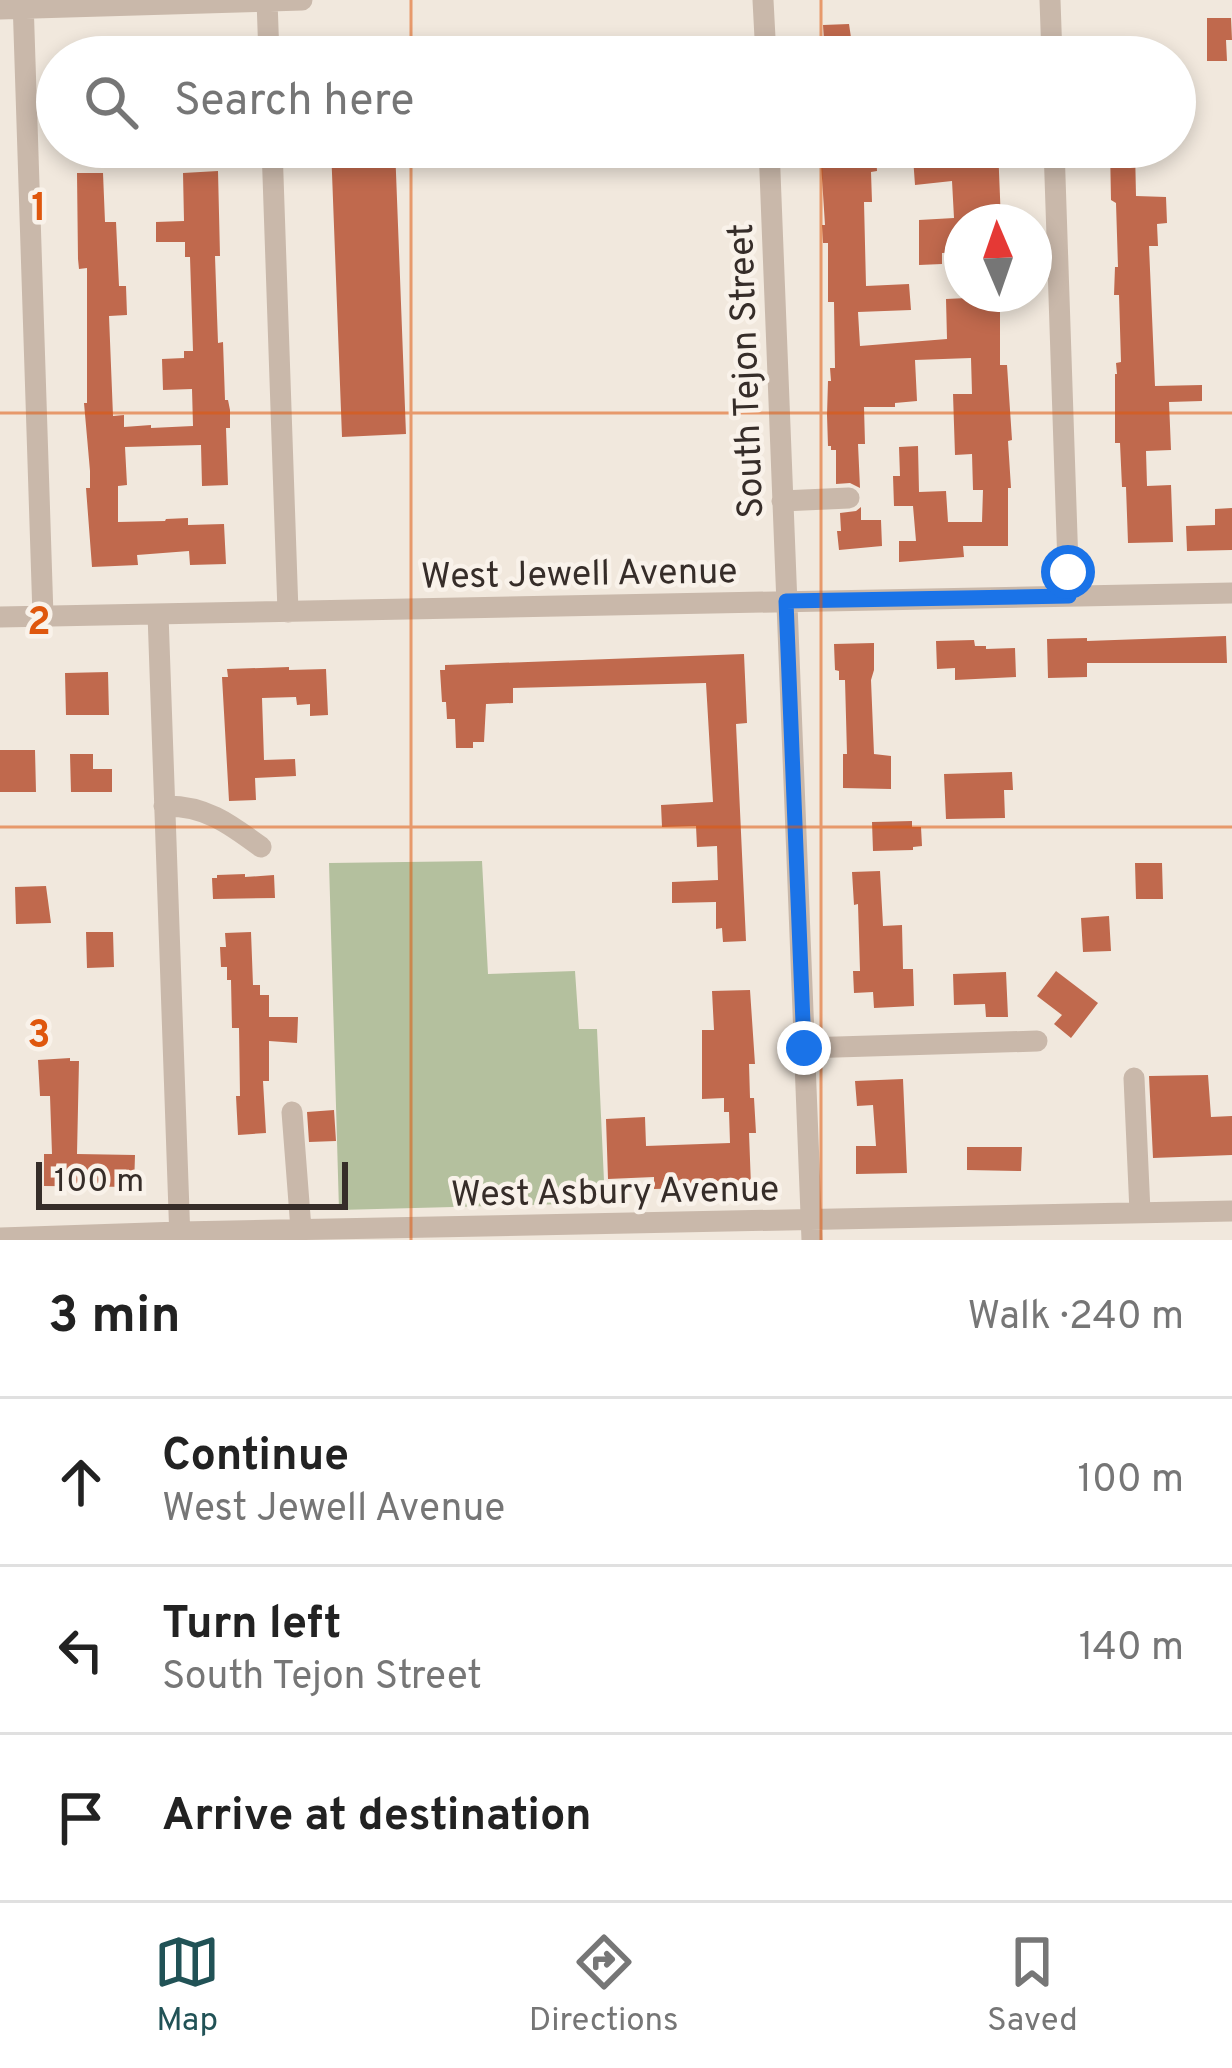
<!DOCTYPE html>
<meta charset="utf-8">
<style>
:root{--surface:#fff;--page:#f6f6f6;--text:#222;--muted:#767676;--line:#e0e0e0;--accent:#215256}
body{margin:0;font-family:Overpass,sans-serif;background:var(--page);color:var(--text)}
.compass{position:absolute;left:944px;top:204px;width:108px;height:108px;border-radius:50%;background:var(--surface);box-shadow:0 6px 18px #0003;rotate:358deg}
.scale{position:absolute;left:36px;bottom:30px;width:312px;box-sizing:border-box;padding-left:12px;border:6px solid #362d29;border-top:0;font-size:33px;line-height:42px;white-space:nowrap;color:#362d29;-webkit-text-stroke:9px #f9f2ea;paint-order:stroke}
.stop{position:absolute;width:36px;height:36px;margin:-27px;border:9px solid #1a73e8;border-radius:50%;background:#fff}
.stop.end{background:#1a73e8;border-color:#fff;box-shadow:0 3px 12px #0008}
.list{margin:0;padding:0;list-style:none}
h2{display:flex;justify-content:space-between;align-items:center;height:156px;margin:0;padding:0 48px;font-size:51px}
h2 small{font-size:39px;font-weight:400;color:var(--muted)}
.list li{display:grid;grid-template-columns:78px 1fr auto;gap:36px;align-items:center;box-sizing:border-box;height:168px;padding:0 48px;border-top:3px solid var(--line)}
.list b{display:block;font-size:45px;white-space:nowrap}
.list p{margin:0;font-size:39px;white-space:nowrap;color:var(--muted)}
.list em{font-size:39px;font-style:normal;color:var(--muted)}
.icon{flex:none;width:66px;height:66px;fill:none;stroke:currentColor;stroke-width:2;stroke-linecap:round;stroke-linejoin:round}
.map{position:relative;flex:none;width:1232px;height:1240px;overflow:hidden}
.search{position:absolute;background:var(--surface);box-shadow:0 6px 18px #0003;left:36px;right:36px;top:36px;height:132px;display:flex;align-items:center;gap:30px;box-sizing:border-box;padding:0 42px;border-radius:66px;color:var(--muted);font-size:45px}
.sheet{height:660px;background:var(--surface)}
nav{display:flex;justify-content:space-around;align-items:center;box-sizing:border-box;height:168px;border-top:3px solid var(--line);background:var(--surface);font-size:33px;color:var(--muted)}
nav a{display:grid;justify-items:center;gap:6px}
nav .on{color:var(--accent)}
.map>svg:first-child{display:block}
.park{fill:#b4c09e}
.building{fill:#c0694d}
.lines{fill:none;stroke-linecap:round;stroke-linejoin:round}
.minor{stroke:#c9b8aa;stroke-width:21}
.route{stroke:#1a73e8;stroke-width:15}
.grid{fill:none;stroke:#df570d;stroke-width:3;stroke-opacity:0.55}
.labels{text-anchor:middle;stroke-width:9;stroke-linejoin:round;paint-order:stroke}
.street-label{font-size:36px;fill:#362d29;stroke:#f9f2ea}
.grid-label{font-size:39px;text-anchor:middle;font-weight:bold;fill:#df570d;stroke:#f9f2ea;stroke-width:9;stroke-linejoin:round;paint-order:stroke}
</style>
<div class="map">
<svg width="1232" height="1240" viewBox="0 0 1232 1240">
<rect width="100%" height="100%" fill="#f1e8dd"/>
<!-- park -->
<path class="park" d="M482,861L488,974L575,971L579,1029H597L605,1203L339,1210L329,863Z"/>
<!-- building -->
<path class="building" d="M1207,18H1231L1232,40H1226L1227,61H1207Z
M849,24L853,51L850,52V57H825L823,25Z
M206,38V57H81L80,40Z
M331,147H395L406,434L342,437Z
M820,147H869V154H876L877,171L871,172L872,202H864L866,286L909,284L911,310L858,312L860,346L947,339L946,299L967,298V294H1002L1003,310H1000V365H1007L1012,440L1008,441L1011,488H1008V546H963L964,557L899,562V541H916L913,506H894L893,476H900L899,447L918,446L919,492L946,491L948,522H982L983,490H973L972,454L955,455L953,394H972L971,358L915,360L917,401L895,403V407H864L865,444H858L860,488L850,483L836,484V450H831V446H828L827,415L828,381H831L830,368H835L834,302H828V243H823L822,225H825Z
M929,147H998L1001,222H962V252L942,253V264L919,265V220L954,218L952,181L915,185L913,157L929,155Z
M1110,147L1135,149L1136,196L1166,197L1167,223L1157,224L1158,246H1149L1155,386L1202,385V401L1169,402L1171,450L1146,451L1147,486L1171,485L1173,542L1128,543L1126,487H1122L1120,443H1115V374H1117L1116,363L1121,362L1119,295H1114L1115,267H1118L1116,203L1111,200Z
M218,171L220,256H215L217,315L218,343L223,342L225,400H228L230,410V428H226L228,485L202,486L201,445L125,447L127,485L118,486V522L165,521L166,519L188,518V525L224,524L226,564L190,565L189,551L137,555L138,565L92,567L86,488H90V471L84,403H87V268L79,269L78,259L77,173H103L105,222H116L119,286H126L127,315L109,316L113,416L124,415V427L151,425V428L193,426L192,389L163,390L162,359L184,358V351H193L190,257H185V242H156V222L184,221L183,173Z
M861,507V520H881L882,546L839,550L837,531H841L840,513L856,511Z
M1232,508V550L1187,551L1186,526L1215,525V509Z
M1226,636L1227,663H1087V677L1048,678L1047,639L1087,638V641Z
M974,640L975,646H986V649L1015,648L1016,677L955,680V668L937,669L936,641Z
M874,643V670L871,680L874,754L891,756V789L843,788V754H847L845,680H839V671L835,670L834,644Z
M744,654L747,723L736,724L746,941L723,942L722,928L716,929V902L672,903V882L718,880L717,846L697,847L696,826L662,827L661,805L713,802L706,683L513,688V703L486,704L484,742H473V748H456L455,719H447L446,702H442L440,670H445V665Z
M289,667V670L326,669L328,715L310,716V704L297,705L296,697L262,698L264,760L295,759L296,776L255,778L256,800L229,801L222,677H228L227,669Z
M108,672L109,715H66L65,673Z
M0,750H35L36,792H0Z
M70,754H93V769H112V792H71Z
M1012,772L1013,790H1004L1005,818L946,819L944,774Z
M912,821V827H921L922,846L913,847V850L873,851L872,822Z
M1135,863H1162L1163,899H1136Z
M880,871L883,926L902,925L903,969H913L914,1006L874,1008L873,992L854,993L853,971H860L858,904L854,905L852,872Z
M245,874V877L274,875L275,898L213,899L212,878H217V875Z
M46,886L51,923L16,924L15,887Z
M1109,916L1111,951L1083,952L1081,918Z
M86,932H113L114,967L87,968Z
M251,932L253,985H260V995H269V1017H298L297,1043L269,1041V1081H263L266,1133L238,1135L236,1096H240L239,1028H232L231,980H227V967H221L220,947H226L225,933Z
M1056,971L1098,1003L1071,1038L1054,1024L1062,1015L1037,996Z
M1006,972L1008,1017H986L985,1004L954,1005L953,974Z
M750,990L755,1064H749L750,1098H754L756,1133H749L751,1186L654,1189V1177L608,1179L606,1119L645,1117L646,1146L730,1143L729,1112H724V1098L702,1099V1030H714L712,991Z
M70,1058V1061H79L77,1154L135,1155L134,1187L44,1186V1154H52L50,1096H40L38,1060Z
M1208,1075L1211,1117L1232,1116V1155L1153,1158L1149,1076Z
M903,1079L907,1173L856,1174V1146H876L873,1105L857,1106L855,1081Z
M334,1110L336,1141L309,1142L307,1112Z
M967,1147H1022L1021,1171L967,1170Z"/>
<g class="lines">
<!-- minor -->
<path class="minor" d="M23,0L43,616
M267,0L269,57
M763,0L766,57
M1050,0L1052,57
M0,9L302,0
M272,147L288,612
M769,147L812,1240
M1054,147L1069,596
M782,501L849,498
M158,614L180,1240
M0,617L1232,593
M164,806C205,805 230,824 261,847
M804,1048L1037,1041
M1134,1078L1140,1212
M292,1112L301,1229
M0,1238L180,1232L1232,1211"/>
</g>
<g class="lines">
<!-- route -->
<path class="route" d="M804,1048L786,601L1069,596L1068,572"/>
</g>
<!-- grid -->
<path class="grid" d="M411,0V57M821,0V57M411,147V1240M821,147V1240M0,413H1232M0,827H1232"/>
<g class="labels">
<!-- street labels -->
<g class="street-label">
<text transform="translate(744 371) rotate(-92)" y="13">South Tejon Street</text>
<text transform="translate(579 572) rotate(-1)" y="13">West Jewell Avenue</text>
<text transform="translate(615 1190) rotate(-1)" y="13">West Asbury Avenue</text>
</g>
</g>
<g class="grid-label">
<text x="39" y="220">1</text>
<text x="39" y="634">2</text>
<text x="39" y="1047">3</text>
</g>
</svg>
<svg class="compass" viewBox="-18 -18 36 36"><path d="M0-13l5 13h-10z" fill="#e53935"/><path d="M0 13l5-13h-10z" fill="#767676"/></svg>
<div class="scale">100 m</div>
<div class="stop" style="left:1068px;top:572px"></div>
<div class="stop end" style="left:804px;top:1048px"></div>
<div class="search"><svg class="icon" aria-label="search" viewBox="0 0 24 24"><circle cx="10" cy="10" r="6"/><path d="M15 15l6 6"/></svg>Search here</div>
</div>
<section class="sheet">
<h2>3 min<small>Walk · 240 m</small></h2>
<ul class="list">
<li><svg class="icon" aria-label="ahead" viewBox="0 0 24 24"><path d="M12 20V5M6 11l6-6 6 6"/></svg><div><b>Continue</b><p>West Jewell Avenue</p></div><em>100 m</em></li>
<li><svg class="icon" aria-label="left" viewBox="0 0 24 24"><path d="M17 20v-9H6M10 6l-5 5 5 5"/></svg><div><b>Turn left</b><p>South Tejon Street</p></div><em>140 m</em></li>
<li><svg class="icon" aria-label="arrive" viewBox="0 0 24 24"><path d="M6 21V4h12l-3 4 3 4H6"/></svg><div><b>Arrive at destination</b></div></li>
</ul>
</section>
<nav>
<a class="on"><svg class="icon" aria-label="map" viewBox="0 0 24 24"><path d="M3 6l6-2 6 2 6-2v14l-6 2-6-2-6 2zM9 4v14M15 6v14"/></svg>Map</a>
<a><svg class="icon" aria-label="directions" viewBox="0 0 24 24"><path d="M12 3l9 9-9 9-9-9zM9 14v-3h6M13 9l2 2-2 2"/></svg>Directions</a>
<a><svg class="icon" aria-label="saved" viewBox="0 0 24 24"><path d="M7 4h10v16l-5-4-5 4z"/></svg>Saved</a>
</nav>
